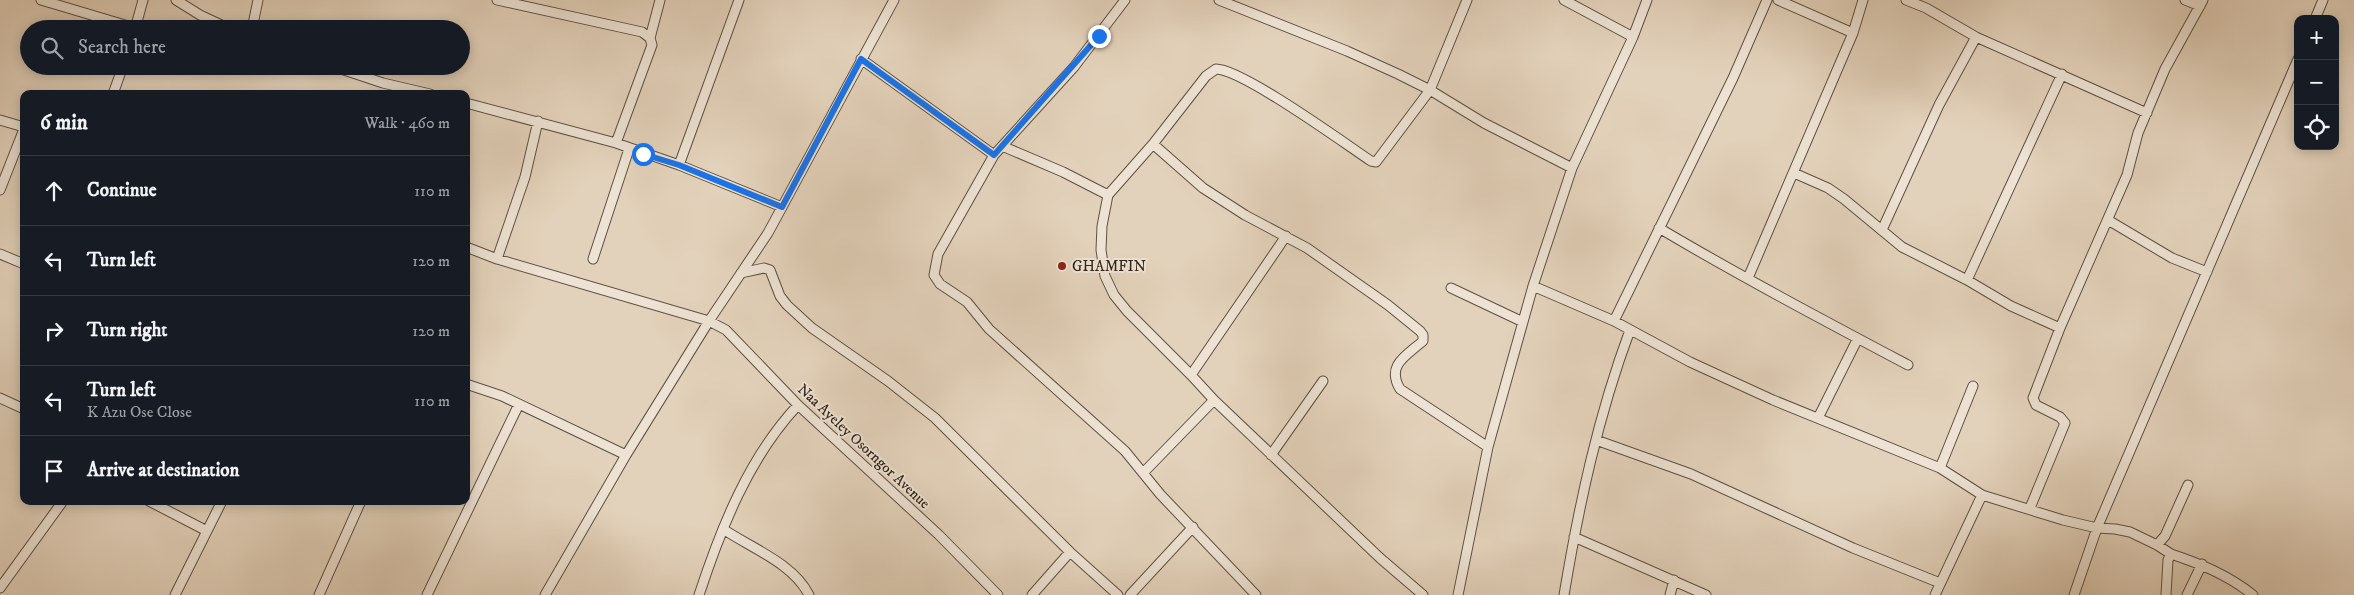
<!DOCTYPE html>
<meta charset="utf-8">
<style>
:root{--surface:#171b24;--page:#242831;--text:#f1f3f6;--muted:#9ea1a6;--line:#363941}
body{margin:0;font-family:"IM FELL DW Pica",serif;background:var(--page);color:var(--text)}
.controls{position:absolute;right:15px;top:15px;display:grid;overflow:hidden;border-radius:10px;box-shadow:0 2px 12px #0003}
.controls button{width:45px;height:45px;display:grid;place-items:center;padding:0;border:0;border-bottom:1px solid var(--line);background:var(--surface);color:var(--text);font:25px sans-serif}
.stop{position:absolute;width:15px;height:15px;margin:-11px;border:4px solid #1a73e8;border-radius:50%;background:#fff}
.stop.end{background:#1a73e8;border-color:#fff;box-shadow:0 1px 5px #0008}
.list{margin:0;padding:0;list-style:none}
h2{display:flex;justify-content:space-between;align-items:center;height:65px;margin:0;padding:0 20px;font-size:21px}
h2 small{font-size:16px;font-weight:400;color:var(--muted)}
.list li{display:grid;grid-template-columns:32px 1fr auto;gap:15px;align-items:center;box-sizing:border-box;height:70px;padding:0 20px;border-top:1px solid var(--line)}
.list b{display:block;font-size:19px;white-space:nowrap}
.list p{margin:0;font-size:16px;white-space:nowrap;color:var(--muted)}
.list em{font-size:16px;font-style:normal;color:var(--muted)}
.icon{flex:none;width:28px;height:28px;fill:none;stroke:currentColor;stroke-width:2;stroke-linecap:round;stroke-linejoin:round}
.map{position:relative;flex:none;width:2354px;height:595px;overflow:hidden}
.search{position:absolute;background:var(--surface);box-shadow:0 2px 12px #0003;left:20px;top:20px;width:450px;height:55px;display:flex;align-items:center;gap:12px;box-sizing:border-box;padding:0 18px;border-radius:28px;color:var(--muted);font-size:19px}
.panel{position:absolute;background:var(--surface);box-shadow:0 2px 12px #0003;left:20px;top:90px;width:450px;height:415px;border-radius:10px}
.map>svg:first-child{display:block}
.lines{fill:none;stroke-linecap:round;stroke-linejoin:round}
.minor-casing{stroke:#5e5042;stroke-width:11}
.minor{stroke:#ede2d3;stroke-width:9}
.route{stroke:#1a73e8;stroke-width:6}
.poi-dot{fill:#8f2418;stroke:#ede2d3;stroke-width:2}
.labels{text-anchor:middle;stroke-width:4;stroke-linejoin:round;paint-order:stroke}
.poi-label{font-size:15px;fill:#31241a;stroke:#ede2d3;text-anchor:start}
.street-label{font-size:15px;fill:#31241a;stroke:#ede2d3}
</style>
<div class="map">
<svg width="2354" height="595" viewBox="0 0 2354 595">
<rect width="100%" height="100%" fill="#e3d2bb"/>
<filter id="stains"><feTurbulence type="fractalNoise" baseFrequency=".004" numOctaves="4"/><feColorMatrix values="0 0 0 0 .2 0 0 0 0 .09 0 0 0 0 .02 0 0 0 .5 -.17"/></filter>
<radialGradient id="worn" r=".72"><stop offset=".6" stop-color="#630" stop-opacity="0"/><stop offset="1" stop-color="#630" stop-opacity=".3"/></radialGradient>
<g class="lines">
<defs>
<path id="minor" d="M41,0L135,28
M176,0L200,15L230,29
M497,0L642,32L650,38L652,45L616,143
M1125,0L1074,67L994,155L938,254L934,275L940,284L967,302L989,329L1125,451L1160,494L1256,595
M1219,0L1347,51L1398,74L1430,90L1484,123L1572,168
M1564,0L1633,37
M1778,0L1853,33
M1906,0L1926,8L1976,37L2147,113
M2185,0L2200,6
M2315,19L2323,0
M135,29L143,0
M252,29L258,0
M650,38L660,0
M861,59L994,155
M332,66L383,83L430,94
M113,94L123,66
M466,103L616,143L679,165L782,207
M0,120L24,127
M1153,144L1203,188L1245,215L1307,248L1388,305L1420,331L1423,335V341C1406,356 1386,365 1400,389L1488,447
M1002,146L1063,172L1108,195
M679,165L739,0
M1794,173L1828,188L1844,199L1902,247L1967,280L2011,306L2060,328
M0,190L24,129
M2108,220L2172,258L2207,272
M1659,228C1740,276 1825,321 1908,365
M1882,230L1939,105L1976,37
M466,247L497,259L709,321L726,330L798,405L939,535L998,595
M0,254L24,264
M497,259L525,177L538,121
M593,259L629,149
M741,273L764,268L770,270L780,296L787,305L812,328L888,381L935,418L1070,552L1118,595
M1748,278L1853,33L1863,0
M1967,280L2062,74
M1533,286L1614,321L1690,362L1773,400L1940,468L1982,495L2063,520L2097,528L2115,529L2130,532L2157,545L2171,554L2168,560L2166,595
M1451,288L1523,322
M1614,321L1733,78L1767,0
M1191,375L1286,236
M466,384L502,396L626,455
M0,398L24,409
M1818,418L1857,340
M1596,440L1691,474L1853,548L1940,583
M1271,455L1323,381
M1940,468L1973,386
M1144,472L1214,400
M149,501L207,531
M2030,508L2065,423L2060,417L2036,405L2033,398L2060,328L2127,175L2138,133L2165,69L2203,0
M723,529C751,548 793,563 809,595
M1574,537L1706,595
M2157,545L2165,536L2188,485
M2171,554C2201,564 2228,575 2253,595
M0,588L63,501
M175,595L222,501
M319,595L361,501
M427,595L519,404
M545,595L626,455L709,321L768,233L894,0
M699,595C721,528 749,457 798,405
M1032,595L1070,552
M1130,595L1193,527
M1423,595L1380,558L1214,400L1191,375L1127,311L1114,295L1105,276L1101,250L1102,226L1108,195L1153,144L1206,76L1216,69C1242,69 1344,143 1371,161L1376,162L1430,90L1467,0
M1458,595L1488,447L1533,286L1572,168L1633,37L1647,0
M1564,595C1579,505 1598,416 1630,330
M1670,595L1674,580
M1935,595L1982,495
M2074,595L2097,528L2298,59
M2187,595L2202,564"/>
</defs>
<!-- minor casing -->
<use href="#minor" class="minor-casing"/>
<!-- minor -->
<use href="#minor" class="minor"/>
</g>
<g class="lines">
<!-- route -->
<path class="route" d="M643,154L679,165L782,207L861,59L994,155L1099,36"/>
</g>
<!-- markers -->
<circle class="poi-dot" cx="1062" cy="266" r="5"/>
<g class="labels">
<!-- poi labels -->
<g class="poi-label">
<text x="1072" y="271">GHAMFIN</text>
</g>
<!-- street labels -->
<g class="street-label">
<text transform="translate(864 446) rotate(43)" y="5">Naa Ayeley Osorngor Avenue</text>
</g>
</g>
<rect width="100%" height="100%" filter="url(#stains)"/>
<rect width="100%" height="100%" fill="url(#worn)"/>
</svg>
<div class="controls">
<button>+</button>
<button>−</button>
<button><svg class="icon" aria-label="locate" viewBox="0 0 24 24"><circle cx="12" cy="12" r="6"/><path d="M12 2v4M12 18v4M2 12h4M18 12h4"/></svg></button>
</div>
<div class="stop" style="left:643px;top:154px"></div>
<div class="stop end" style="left:1099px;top:36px"></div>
<div class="search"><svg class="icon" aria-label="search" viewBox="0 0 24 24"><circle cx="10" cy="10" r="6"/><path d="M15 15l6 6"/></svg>Search here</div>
<section class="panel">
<h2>6 min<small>Walk · 460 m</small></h2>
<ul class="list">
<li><svg class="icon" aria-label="ahead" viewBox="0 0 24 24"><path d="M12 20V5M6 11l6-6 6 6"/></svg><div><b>Continue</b></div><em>110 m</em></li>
<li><svg class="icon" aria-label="left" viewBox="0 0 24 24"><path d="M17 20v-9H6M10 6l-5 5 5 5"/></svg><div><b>Turn left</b></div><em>120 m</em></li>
<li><svg class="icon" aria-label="right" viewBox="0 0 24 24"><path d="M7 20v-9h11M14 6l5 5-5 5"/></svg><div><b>Turn right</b></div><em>120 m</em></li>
<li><svg class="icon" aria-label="left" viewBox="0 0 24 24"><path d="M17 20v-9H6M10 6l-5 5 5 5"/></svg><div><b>Turn left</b><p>K Azu Ose Close</p></div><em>110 m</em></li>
<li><svg class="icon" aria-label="arrive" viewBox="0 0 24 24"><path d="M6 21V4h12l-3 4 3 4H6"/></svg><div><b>Arrive at destination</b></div></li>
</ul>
</section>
</div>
